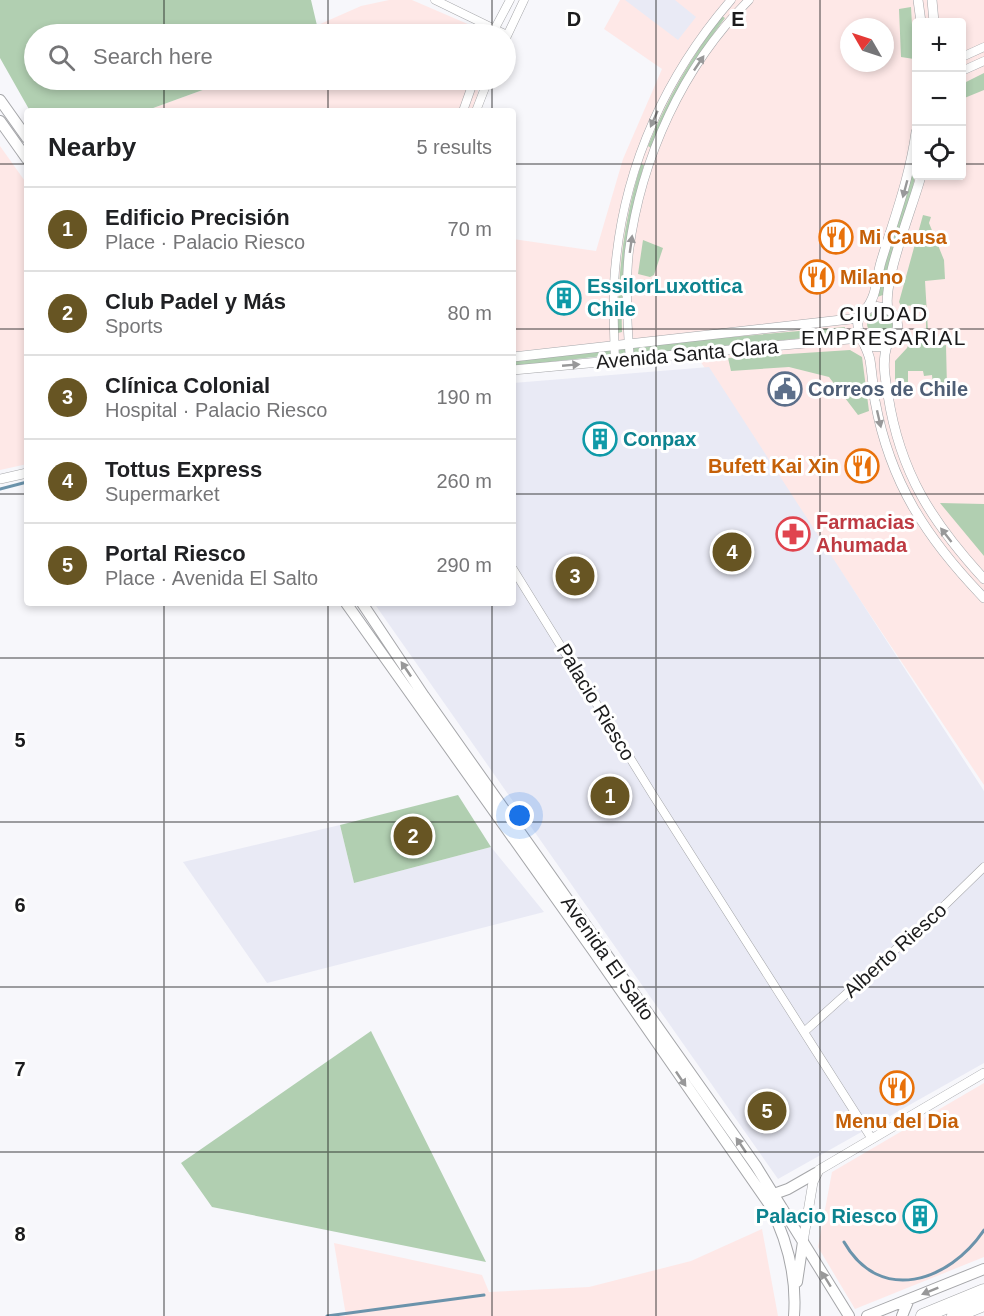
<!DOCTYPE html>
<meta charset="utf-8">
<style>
:root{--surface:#fff;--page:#f2f2f2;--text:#202124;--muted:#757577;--line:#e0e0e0;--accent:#675523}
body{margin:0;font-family:Helvetica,sans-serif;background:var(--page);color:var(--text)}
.controls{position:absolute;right:18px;top:18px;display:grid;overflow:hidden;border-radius:6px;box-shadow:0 3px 9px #0003}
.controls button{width:54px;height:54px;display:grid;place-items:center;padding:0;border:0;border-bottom:2px solid var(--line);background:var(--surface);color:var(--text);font:30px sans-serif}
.compass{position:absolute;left:840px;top:18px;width:54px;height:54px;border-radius:50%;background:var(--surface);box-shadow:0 3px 9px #0003;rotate:309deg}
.you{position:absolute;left:520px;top:816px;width:21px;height:21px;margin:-15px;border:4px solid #fff;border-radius:50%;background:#1a73e8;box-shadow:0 0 0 9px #1a73e833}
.badge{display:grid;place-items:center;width:39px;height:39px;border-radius:50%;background:var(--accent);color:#fff;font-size:20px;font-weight:700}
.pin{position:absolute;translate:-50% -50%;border:3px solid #fff;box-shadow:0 2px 6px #0006}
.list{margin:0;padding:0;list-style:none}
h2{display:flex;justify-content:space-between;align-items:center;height:78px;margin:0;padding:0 24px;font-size:26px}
h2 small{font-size:20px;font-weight:400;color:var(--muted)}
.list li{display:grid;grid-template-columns:39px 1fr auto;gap:18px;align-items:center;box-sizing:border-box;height:84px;padding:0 24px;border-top:2px solid var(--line)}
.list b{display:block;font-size:22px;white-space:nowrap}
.list p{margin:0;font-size:20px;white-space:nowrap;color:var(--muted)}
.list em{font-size:20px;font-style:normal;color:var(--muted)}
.icon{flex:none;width:33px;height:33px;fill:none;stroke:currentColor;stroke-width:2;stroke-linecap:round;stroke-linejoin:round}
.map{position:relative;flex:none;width:984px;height:1316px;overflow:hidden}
.search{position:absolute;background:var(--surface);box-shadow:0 3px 9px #0003;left:24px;top:24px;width:492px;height:66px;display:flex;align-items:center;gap:15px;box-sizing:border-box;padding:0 21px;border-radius:33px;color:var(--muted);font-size:22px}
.panel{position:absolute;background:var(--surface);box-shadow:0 3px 9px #0003;left:24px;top:108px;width:492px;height:498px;border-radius:6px}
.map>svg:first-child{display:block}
.commercial{fill:#fee8e7;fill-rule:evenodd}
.built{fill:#e9eaf5}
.green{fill:#b1cfb1}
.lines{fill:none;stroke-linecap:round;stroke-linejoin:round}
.stream{stroke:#6b93ab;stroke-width:3}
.minor-casing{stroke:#a5a6a9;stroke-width:9}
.tertiary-casing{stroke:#a5a6a9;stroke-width:10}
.secondary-casing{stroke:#a5a6a9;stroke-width:12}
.motorway-casing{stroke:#a5a6a9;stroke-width:15}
.minor{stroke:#fff;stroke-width:8}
.tertiary{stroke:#fff;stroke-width:9}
.secondary{stroke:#fff;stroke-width:10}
.motorway{stroke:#fff;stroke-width:14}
.oneway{fill:#989899}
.grid{fill:none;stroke:#1b1b1c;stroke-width:1.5;stroke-opacity:0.55}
.labels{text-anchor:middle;stroke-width:6;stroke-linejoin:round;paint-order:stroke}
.food-label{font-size:20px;font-weight:bold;fill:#c56008;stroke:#fff;text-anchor:start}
.culture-label{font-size:20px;font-weight:bold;fill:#0d838f;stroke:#fff;text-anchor:start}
.street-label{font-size:20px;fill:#1b1b1c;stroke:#fff}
.service-label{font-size:20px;font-weight:bold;fill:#4e5e75;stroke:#fff;text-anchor:start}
.health-label{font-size:20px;font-weight:bold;fill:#be3a42;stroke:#fff;text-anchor:start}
.neighbourhood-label{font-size:21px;letter-spacing:1.5px;fill:#1b1b1c;stroke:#fff}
.grid-label{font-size:20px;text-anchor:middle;font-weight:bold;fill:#1b1b1c;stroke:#fff;stroke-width:6;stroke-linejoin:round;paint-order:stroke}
</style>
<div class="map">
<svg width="984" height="1316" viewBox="0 0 984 1316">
<rect width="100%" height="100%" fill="#f7f7fb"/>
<!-- commercial -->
<path class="commercial" d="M389,0H412L484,31V34H319L318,25L361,6Z
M620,0H984V785L682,334L513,352V239L596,251L623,159L662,69L604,29ZM916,22H962V176H916ZM849,27H885V63H849Z
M230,80H479L476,111H145Z
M0,146L27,184V464L0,470Z
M984,1083V1257L855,1309L818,1247L832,1172Z
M762,1229L778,1316H346L334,1243L482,1275L489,1292L589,1287L691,1261Z"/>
<!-- built -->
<path class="built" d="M625,0H675L696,17L678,40Z
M709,367L984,791V1063L778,1179L374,603H513V383Z
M340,825L354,883L491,847L544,912L267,983L183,862Z"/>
<!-- green -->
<path class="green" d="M0,0H311L319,34H34V80H230L145,111H30L0,58Z
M911,7L914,59L901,57L899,9Z
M722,16L725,18C694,59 671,101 651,148L648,146C667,99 691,57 722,16Z
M984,73V90L962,99V84Z
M916,159C916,206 889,249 883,295L877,297L887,257Z
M641,164L644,165C628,224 620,271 622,332L618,333C617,275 624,220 641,164Z
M923,215L931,217L929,223L944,260L945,279L925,281L929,348L946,345L947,388H933L932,375L924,376L923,371H908V382H895V361L907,348L910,341L926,340V305L901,306L899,302Z
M643,240L663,248L654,275L650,277L638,274Z
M867 323a13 13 0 1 1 26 0a13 13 0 1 1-26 0Z
M845,327L844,334L636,355L603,356L513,366V361L721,338Z
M850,350L862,357L869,411L858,415L829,377L789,367L731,371L728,358Z
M940,503L984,504V556Z
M458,795L491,847L354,883L340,825Z
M371,1031L486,1262L212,1207L181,1163Z"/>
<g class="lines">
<!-- stream -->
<path class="stream" d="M0,489L27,482
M844,1242C880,1305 949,1282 984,1230
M327,1316L484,1295"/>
<defs>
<path id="minor" d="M435,0L507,35
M492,34L510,0
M506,38L524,0
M962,57L984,47
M962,71L984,61
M463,111L474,80
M476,111L488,80
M630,360C627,324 625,287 629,251C641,158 683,66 749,0
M615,361C614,328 612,294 616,260C626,163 667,74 731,0
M513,569L653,795L872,1139
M804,1032L946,904L984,867"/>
<path id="tertiary" d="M918,0L921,22
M932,0L934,22
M888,309C882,282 913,206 921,176
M865,310C877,297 876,279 881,262C894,219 910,177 916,132
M863,342C890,360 911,322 887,309C882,306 875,306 870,308C844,319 867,343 870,360C872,373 873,387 875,401C890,483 927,539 984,598
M887,345C882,361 885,378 888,395C900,473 932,522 984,579
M513,357L859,318
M513,370L860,338
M0,479L27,473
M803,1242L813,1182L819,1170L984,1073"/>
<path id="secondary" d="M0,100L27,138
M0,121L27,159
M346,603L594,952L769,1204C787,1239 797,1277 794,1316
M362,603L424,696L756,1166L849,1316
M774,1194L788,1189L816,1173
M797,1282L803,1242
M867,1316L984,1269
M902,1316L909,1299"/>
<path id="motorway" d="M923,1316L984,1291
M954,1316L984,1304"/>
</defs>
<!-- minor casing -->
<use href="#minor" class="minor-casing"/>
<!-- tertiary casing -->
<use href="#tertiary" class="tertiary-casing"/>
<!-- secondary casing -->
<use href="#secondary" class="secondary-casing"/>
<!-- motorway casing -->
<use href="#motorway" class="motorway-casing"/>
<!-- minor -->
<use href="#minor" class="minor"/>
<!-- tertiary -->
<use href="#tertiary" class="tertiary"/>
<!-- secondary -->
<use href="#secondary" class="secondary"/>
<!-- motorway -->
<use href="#motorway" class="motorway"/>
</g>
<!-- one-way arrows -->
<defs><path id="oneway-solid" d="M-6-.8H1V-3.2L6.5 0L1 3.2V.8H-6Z" transform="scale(1.5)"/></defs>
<g class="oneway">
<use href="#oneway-solid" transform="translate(699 63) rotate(-56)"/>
<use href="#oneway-solid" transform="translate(654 119) rotate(114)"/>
<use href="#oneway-solid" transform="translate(905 189) rotate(105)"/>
<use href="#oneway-solid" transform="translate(631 244) rotate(-82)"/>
<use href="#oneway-solid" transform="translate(571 365) rotate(-5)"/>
<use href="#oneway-solid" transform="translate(879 419) rotate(77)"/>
<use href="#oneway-solid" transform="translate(946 535) rotate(-128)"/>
<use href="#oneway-solid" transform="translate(406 669) rotate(-124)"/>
<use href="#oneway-solid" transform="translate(681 1079) rotate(56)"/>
<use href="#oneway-solid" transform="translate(741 1145) rotate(-124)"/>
<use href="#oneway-solid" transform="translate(826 1279) rotate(-122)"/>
<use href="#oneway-solid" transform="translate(930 1291) rotate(158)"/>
</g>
<!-- grid -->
<path class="grid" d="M164,0V34M328,0V34M492,0V34M656,0V1316M820,0V1316M164,80V111M328,80V111M492,80V111M0,164H27M513,164H916M962,164H984M0,329H27M513,329H984M0,494H27M513,494H984M164,603V1316M328,603V1316M492,603V1316M0,658H984M0,822H984M0,987H984M0,1152H984"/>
<!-- icons -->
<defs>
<symbol id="restaurant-ring" viewBox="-11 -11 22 22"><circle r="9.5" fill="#fff" stroke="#e8710a" stroke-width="1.5"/><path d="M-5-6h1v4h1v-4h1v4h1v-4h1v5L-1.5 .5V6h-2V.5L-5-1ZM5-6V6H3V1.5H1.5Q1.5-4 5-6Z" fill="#e8710a"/></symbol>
<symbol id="building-ring" viewBox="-11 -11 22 22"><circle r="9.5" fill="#fff" stroke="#0f9aa8" stroke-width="1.5"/><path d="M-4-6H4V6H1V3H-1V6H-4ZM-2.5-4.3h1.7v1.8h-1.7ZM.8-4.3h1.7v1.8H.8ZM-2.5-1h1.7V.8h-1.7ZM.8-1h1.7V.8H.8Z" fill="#0f9aa8"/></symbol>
<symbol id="civic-ring" viewBox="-11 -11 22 22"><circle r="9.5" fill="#fff" stroke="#5c6f8a" stroke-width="1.5"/><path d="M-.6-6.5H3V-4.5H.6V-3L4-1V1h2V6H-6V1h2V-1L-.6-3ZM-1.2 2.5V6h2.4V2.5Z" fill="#5c6f8a"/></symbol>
<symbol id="pharmacy-ring" viewBox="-11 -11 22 22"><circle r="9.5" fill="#fff" stroke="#e0444e" stroke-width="1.5"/><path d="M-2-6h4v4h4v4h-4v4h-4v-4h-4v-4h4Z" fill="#e0444e"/></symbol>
</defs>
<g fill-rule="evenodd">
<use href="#restaurant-ring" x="817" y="218" width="38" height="38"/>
<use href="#restaurant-ring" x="798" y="258" width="38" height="38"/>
<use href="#building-ring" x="545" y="279" width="38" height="38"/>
<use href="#civic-ring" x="766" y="370" width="38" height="38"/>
<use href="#building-ring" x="581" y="420" width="38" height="38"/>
<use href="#restaurant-ring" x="843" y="447" width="38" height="38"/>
<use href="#pharmacy-ring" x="774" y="515" width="38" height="38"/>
<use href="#restaurant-ring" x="878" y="1069" width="38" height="38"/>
<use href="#building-ring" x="901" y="1197" width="38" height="38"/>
</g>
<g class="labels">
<!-- food labels -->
<g class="food-label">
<text x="859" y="244">Mi Causa</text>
<text x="840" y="284">Milano</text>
<text x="839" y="473" text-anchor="end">Bufett Kai Xin</text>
<text x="897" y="1128" text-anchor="middle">Menu del Dia</text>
</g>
<!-- culture labels -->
<g class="culture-label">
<text x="587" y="293">EssilorLuxottica<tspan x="587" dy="23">Chile</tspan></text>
<text x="623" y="446">Conpax</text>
<text x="897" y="1223" text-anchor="end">Palacio Riesco</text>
</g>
<!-- street labels -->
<g class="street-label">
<text transform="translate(687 354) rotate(-5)" y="7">Avenida Santa Clara</text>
<text transform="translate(596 702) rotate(59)" y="7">Palacio Riesco</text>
<text transform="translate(895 950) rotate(-42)" y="7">Alberto Riesco</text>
<text transform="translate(608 958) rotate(55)" y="7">Avenida El Salto</text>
</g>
<!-- service labels -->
<g class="service-label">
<text x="808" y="396">Correos de Chile</text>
</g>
<!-- health labels -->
<g class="health-label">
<text x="816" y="529">Farmacias<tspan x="816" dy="23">Ahumada</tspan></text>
</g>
<!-- neighbourhood labels -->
<g class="neighbourhood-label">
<text x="884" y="321">CIUDAD<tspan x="884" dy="24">EMPRESARIAL</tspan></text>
</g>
</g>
<g class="grid-label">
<text x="574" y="26">D</text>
<text x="738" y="26">E</text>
<text x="20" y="747">5</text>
<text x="20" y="912">6</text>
<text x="20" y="1076">7</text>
<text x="20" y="1241">8</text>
</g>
</svg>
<div class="controls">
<button>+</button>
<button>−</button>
<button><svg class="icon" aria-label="locate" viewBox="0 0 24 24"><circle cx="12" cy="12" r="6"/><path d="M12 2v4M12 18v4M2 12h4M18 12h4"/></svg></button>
</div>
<svg class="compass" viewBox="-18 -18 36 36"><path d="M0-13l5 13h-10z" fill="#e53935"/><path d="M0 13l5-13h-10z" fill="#757577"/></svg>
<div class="you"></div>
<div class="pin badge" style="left:610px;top:796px">1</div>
<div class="pin badge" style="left:413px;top:836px">2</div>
<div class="pin badge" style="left:575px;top:576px">3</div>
<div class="pin badge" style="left:732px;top:552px">4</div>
<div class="pin badge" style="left:767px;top:1111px">5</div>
<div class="search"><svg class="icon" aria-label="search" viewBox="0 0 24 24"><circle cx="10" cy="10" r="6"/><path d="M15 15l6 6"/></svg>Search here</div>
<section class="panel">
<h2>Nearby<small>5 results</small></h2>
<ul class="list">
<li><span class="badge">1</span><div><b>Edificio Precisión</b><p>Place · Palacio Riesco</p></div><em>70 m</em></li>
<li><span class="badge">2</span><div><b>Club Padel y Más</b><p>Sports</p></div><em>80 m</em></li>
<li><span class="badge">3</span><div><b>Clínica Colonial</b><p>Hospital · Palacio Riesco</p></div><em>190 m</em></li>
<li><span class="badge">4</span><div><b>Tottus Express</b><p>Supermarket</p></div><em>260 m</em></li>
<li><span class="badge">5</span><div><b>Portal Riesco</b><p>Place · Avenida El Salto</p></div><em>290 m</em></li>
</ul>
</section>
</div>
